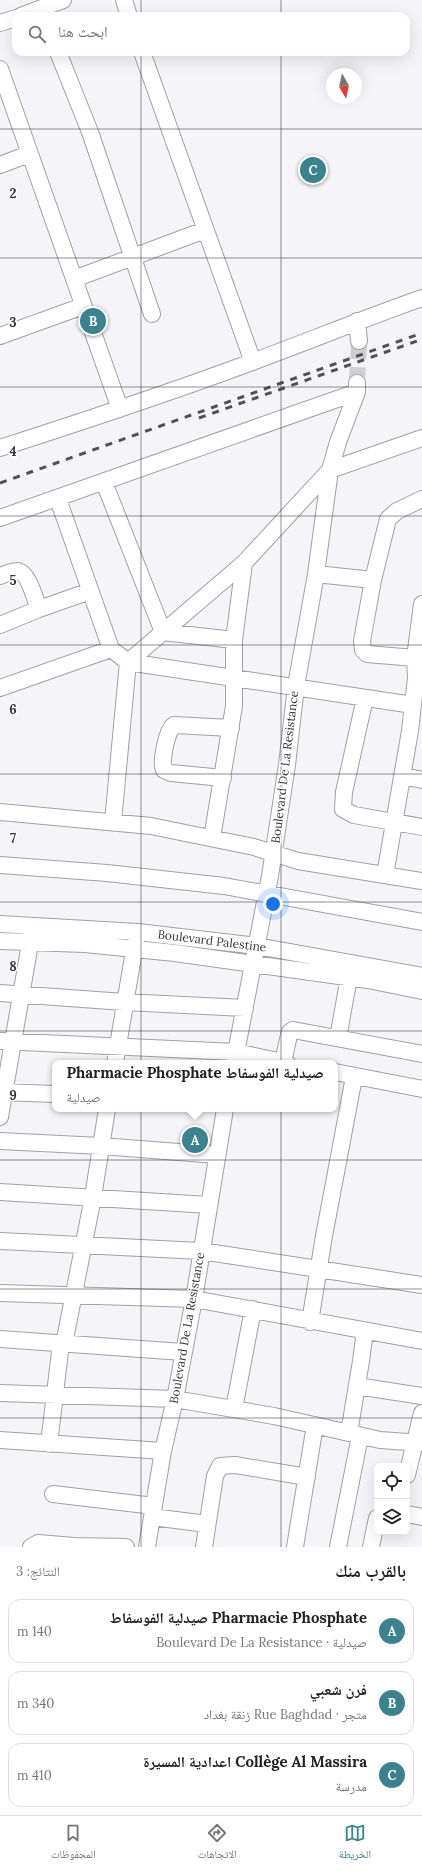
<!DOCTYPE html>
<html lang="ar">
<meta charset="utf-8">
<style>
:root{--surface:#fff;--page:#f6f6f6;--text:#222;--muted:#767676;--line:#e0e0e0;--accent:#3c818e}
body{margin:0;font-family:Lora,"Noto Naskh Arabic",serif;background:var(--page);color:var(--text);direction:rtl}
.controls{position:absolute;right:12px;bottom:12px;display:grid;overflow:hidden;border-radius:8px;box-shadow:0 4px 16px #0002}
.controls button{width:36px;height:36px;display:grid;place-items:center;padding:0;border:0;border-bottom:1px solid var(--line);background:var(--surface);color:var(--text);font:20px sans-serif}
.compass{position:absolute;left:326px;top:68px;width:36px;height:36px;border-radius:50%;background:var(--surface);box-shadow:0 4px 16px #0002;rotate:171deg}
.you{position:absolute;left:273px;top:904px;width:14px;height:14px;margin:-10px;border:3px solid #fff;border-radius:50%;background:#1a73e8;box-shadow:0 0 0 6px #1a73e833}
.badge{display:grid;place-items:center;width:26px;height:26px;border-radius:50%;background:var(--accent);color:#fff;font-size:13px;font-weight:700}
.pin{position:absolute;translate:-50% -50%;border:2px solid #fff;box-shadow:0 1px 4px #0006}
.popup{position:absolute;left:52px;top:1060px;width:286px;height:52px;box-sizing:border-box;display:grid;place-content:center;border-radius:8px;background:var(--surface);filter:drop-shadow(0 1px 3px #0005);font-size:13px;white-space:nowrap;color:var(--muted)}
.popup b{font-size:15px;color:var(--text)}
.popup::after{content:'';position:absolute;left:50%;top:100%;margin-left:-8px;border:8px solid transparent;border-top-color:var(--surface)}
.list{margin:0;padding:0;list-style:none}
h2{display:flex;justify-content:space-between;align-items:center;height:52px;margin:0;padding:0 16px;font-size:17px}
h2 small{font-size:13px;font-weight:400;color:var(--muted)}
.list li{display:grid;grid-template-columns:26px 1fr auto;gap:12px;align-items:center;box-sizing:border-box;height:64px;margin:0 8px 8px;padding:0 8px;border:1px solid var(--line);border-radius:12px}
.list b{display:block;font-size:15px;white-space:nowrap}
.list p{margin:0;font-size:13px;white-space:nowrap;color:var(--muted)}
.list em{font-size:13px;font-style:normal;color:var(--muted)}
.icon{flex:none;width:22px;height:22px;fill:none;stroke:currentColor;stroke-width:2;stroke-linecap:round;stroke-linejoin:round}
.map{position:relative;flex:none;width:422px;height:1547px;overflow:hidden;direction:ltr}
.search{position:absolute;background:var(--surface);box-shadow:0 4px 16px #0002;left:12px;right:12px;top:12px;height:44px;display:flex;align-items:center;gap:10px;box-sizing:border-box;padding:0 14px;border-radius:12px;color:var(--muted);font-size:15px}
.sheet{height:268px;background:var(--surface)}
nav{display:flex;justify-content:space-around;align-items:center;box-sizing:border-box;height:56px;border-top:1px solid var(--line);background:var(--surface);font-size:11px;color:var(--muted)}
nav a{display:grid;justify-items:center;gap:2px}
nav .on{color:var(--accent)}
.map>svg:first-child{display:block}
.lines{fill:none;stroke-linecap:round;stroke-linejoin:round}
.minor-tunnel{stroke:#cfced2;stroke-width:16;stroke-dasharray:16 8;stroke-linecap:butt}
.minor-casing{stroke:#a1a1a5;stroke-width:18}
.minor{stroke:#fff;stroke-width:16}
.rail{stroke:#515153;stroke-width:3;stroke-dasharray:7 7;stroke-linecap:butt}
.grid{fill:none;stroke:#353536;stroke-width:1;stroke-opacity:0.55}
.labels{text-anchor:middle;stroke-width:3;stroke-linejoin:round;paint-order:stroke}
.street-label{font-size:12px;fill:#353536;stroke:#fff}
.grid-label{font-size:13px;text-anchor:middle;font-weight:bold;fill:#353536;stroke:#fff;stroke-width:3;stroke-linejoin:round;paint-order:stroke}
</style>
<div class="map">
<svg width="422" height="1547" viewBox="0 0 422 1547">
<rect width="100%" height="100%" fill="#f5f4f9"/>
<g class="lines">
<!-- minor-tunnel -->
<path class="minor-tunnel" d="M357,383L359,341"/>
<defs>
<path id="minor" d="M124,0L129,16
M21,16L63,0
M0,23L16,18
M58,52L90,132L152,314
M142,52L253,362
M0,69L120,409
M0,165L29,154
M74,279L205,230
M357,321L359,341
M0,336L83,306
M0,448C84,421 169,393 252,362C309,341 365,318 422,298
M104,482L163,632L234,640
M58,499L111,649L128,662L413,705
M0,518L357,392
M316,574L373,580
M0,576C5,574 13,571 18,571C29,573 35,600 39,609
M0,625L39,609L90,591
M415,658L367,654L363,650L362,641L373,580L388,519L397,511L422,499
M0,688L111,649
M365,698L344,792L343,809L354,815L422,827
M403,776L422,780
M223,778L171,773L164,770C160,763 167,729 174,725L231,728
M0,812L151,826L254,847L298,861L422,881
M113,822L128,662L244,563L330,470L422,438
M212,838L234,706V640L244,563
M0,865L107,873L224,886L422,922
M385,875L410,731L416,678L415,658L422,604
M0,924L138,932L257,946L422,976
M0,941L85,944L175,953L368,980L422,991
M0,993L124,1002L245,1008
M338,1038L349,977
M0,1041L236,1052L287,1063
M283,1062L289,1035L290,1032L293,1030L422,1054
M115,1063L136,939
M234,1063L270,876L287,765L296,686L316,574L330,470L338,442L357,392V383
M335,1072L422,1089
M0,1092L55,1094
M0,1117L32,932
M0,1141L101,1146L217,1155
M0,1192L209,1205
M0,1241L201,1251L422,1285
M0,1293L194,1299L422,1341
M310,1322L324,1236L354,1077
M0,1339L183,1352
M64,1344L93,1197L107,1109
M357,1386L422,1396
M0,1393L175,1399L274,1416L380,1440L422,1443
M234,1409L253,1309
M349,1433L361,1361L365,1331
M0,1440L163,1451
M49,1444L61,1343
M407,1475L422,1413
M53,1494L154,1506
M407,1514L422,1517
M152,1517L207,1524
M31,1547L38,1543L74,1546L126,1547
M147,1547L163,1451L175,1399L194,1299L225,1109
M204,1547L215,1476L220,1466L235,1465L307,1477
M295,1547L315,1425
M338,1547L360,1436
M371,1547L377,1518"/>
</defs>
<!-- minor casing -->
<use href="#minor" class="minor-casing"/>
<!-- minor -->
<use href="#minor" class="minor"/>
<!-- rail -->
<path class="rail" d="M199,418L420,340
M0,483L422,333"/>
</g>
<!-- grid -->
<path class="grid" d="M141,0V16M281,0V16M141,52V1547M281,52V1547M0,129H422M0,258H422M0,387H422M0,516H422M0,645H422M0,774H422M0,902H422M0,1031H422M0,1160H422M0,1289H422M0,1418H422"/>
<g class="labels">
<!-- street labels -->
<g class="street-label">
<text transform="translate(285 767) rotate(-83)" y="4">Boulevard De La Resistance</text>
<text transform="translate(212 941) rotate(7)" y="4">Boulevard Palestine</text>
<text transform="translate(187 1328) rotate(-80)" y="4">Boulevard De La Resistance</text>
</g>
</g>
<g class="grid-label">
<text x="13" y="198">2</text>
<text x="13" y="327">3</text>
<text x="13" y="456">4</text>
<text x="13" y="585">5</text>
<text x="13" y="714">6</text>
<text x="13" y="843">7</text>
<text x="13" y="971">8</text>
<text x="13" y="1100">9</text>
</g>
</svg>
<div class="controls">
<button><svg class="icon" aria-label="locate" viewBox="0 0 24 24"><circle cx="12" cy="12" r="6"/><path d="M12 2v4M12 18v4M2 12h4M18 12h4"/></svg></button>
<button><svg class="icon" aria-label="layers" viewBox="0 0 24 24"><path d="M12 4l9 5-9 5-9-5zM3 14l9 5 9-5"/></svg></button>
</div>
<svg class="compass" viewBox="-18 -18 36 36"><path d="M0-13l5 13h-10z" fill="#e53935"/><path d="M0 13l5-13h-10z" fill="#767676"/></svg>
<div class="you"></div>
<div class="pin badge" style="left:195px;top:1140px">A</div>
<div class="popup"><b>Pharmacie Phosphate صيدلية الفوسفاط</b>صيدلية</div>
<div class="pin badge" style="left:93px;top:321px">B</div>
<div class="pin badge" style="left:313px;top:170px">C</div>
<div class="search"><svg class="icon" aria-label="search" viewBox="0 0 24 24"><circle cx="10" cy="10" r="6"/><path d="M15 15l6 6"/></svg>ابحث هنا</div>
</div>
<section class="sheet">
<h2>بالقرب منك<small>النتائج: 3</small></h2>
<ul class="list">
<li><span class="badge">A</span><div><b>Pharmacie Phosphate صيدلية الفوسفاط</b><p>صيدلية · Boulevard De La Resistance</p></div><em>140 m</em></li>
<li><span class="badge">B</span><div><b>فرن شعبي</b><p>متجر · Rue Baghdad زنقة بغداد</p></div><em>340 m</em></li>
<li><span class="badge">C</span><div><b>Collège Al Massira اعدادية المسيرة</b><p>مدرسة</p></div><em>410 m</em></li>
</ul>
</section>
<nav>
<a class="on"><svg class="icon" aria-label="map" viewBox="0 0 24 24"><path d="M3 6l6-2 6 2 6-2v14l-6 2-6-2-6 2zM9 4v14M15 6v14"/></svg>الخريطة</a>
<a><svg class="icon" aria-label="directions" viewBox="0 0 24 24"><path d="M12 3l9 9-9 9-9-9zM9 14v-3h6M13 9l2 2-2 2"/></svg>الاتجاهات</a>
<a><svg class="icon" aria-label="saved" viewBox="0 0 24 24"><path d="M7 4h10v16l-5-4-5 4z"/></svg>المحفوظات</a>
</nav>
